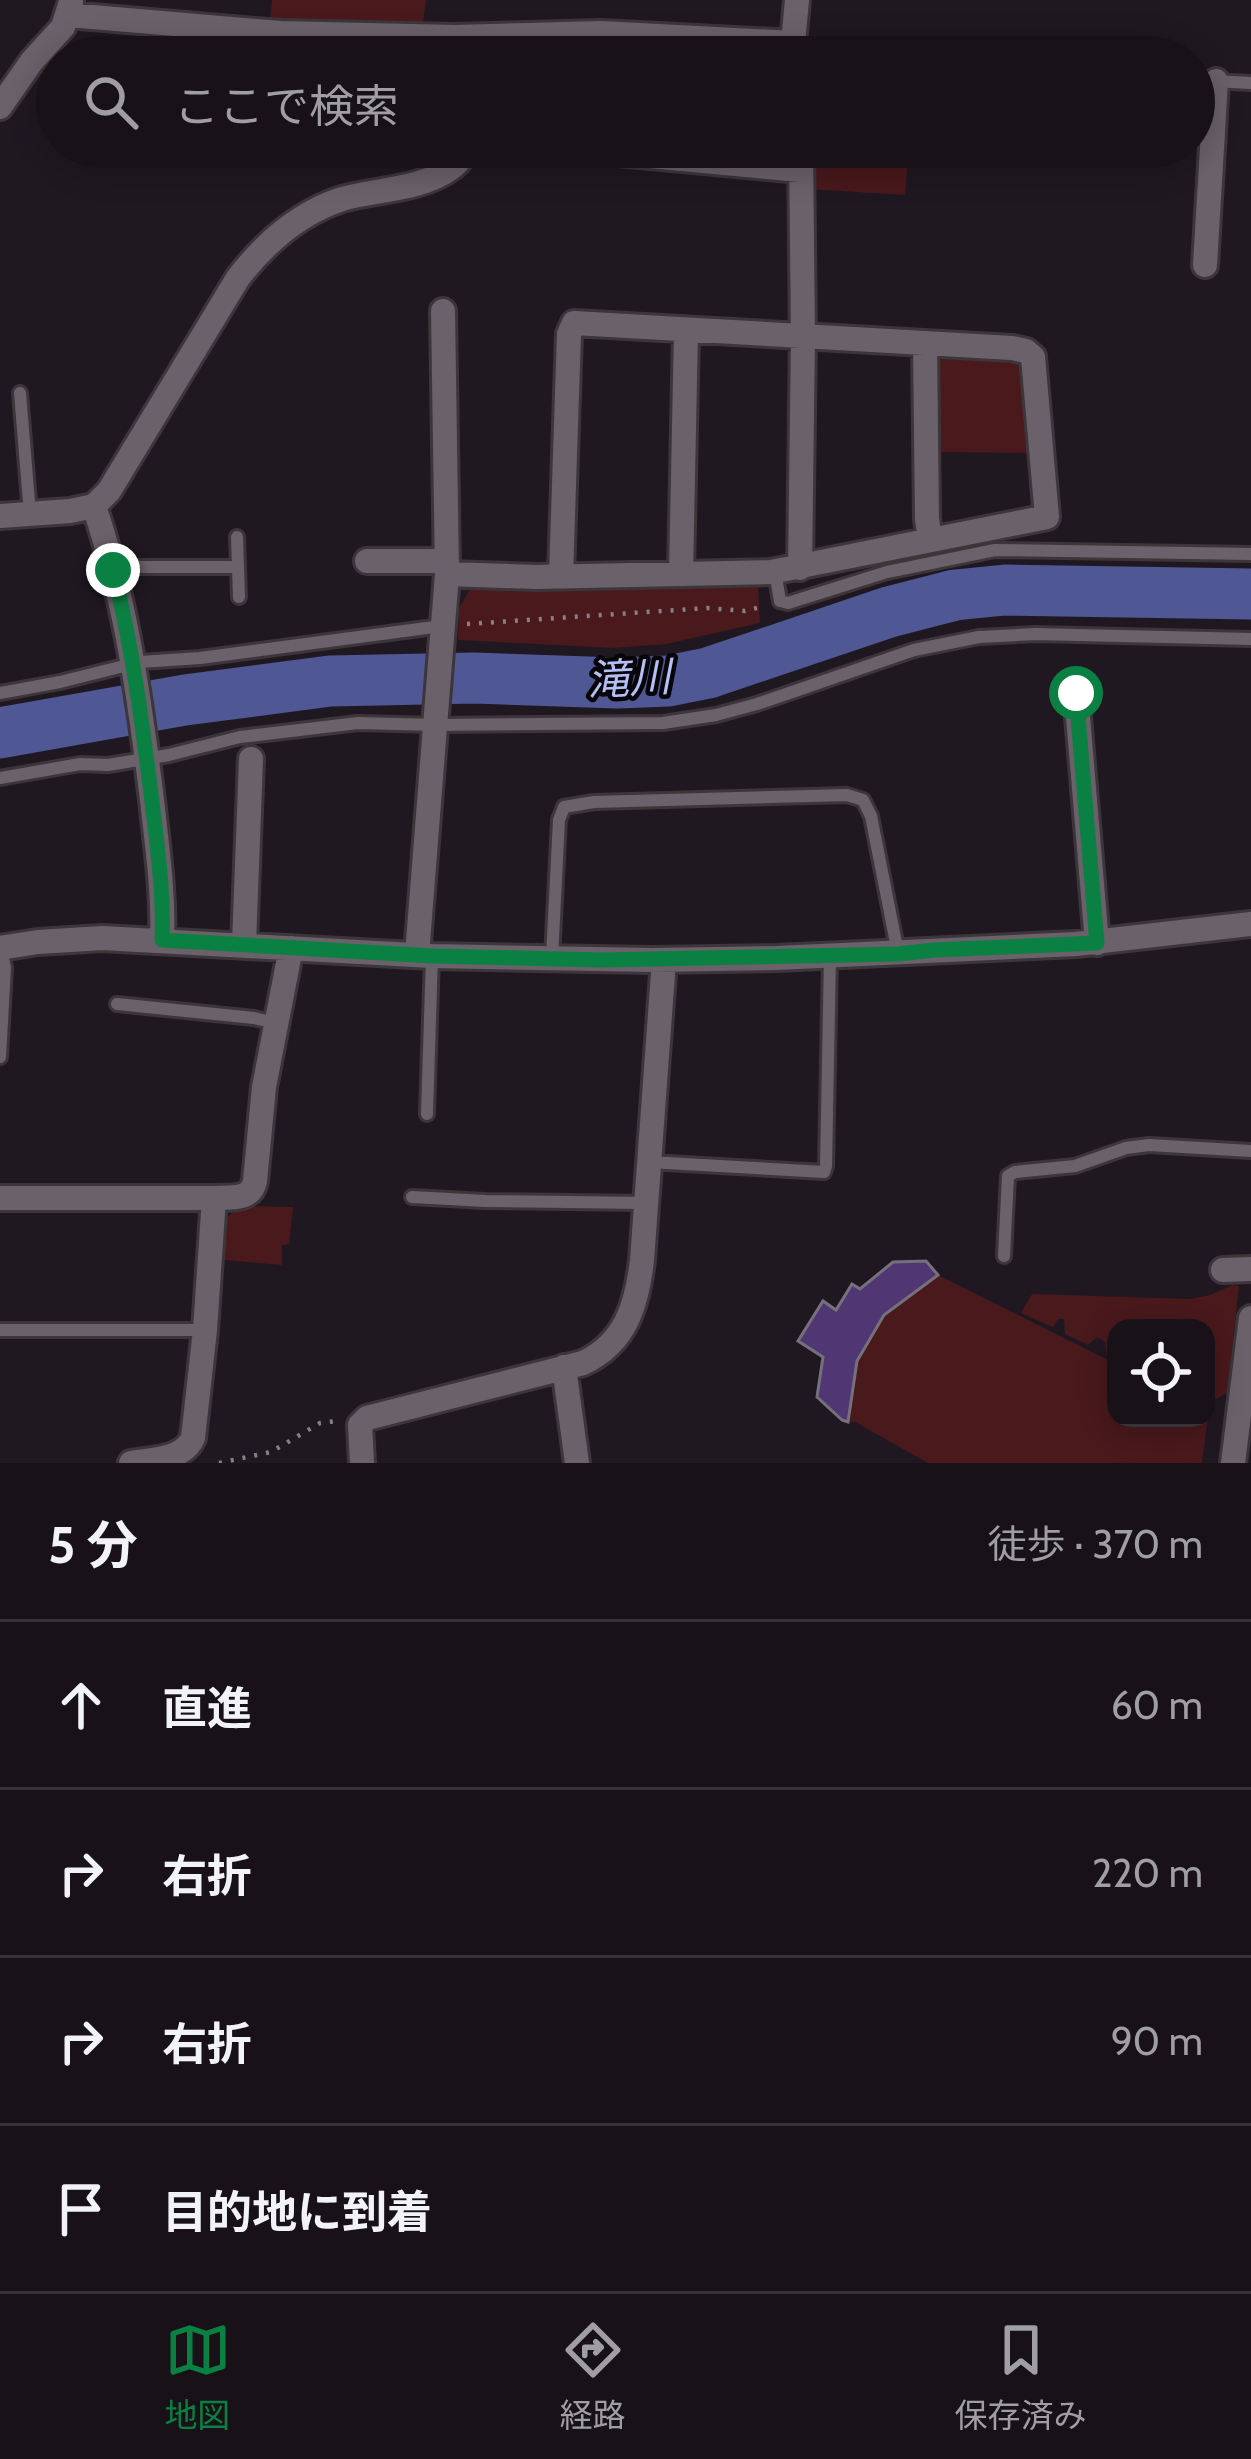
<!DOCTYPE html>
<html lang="ja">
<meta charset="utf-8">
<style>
:root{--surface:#181218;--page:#211b21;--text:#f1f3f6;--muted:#9f9ea2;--line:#363237;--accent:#0b8043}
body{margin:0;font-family:Cabin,"Noto Sans JP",sans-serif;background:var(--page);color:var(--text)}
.controls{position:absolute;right:36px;bottom:36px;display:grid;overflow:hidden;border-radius:24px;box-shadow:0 6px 30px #0003}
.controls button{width:108px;height:108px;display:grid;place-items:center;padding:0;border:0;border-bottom:3px solid var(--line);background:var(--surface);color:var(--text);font:60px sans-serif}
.stop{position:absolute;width:36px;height:36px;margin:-27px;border:9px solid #0b8043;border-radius:50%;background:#fff}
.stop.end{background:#0b8043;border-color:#fff;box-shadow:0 3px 12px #0008}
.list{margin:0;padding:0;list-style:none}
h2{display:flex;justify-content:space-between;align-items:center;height:156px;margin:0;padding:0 48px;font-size:51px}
h2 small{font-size:39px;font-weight:400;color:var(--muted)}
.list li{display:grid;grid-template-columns:78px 1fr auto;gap:36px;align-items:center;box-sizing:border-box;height:168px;padding:0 48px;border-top:3px solid var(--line)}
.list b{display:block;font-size:45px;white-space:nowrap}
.list em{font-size:39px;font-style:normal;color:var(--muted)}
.icon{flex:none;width:66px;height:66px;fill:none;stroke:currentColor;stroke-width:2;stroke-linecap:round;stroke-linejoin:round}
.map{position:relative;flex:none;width:1251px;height:1463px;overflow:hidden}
.search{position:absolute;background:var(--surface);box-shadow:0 6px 30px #0003;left:36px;right:36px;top:36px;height:132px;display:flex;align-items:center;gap:30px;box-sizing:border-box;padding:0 42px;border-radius:66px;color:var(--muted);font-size:45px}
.sheet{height:828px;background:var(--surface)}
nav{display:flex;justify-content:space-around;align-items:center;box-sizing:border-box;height:168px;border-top:3px solid var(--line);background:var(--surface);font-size:33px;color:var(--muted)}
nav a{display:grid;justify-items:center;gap:6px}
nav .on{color:var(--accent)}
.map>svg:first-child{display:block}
.green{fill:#49191c}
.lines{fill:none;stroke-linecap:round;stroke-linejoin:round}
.river{stroke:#4f5795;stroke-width:51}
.building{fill:#503672;stroke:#75717c;stroke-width:3}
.lane-casing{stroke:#3c363b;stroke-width:18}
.street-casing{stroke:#3c363b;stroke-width:30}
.path{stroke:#878187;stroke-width:4.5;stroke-dasharray:3 9;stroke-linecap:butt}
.lane{stroke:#6a616a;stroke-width:12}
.street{stroke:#6a616a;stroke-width:24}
.route{stroke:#0b8043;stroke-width:15}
.labels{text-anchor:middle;stroke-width:9;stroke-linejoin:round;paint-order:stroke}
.water-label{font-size:42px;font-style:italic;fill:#b4bff5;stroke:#080508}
</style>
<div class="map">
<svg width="1251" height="1463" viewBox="0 0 1251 1463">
<rect width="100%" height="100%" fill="#201820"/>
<!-- green -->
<path class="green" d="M272,0H426L423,22L315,24L270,20Z
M810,147H982V152L909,148L905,195L808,189Z
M946,350L1014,357L1026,372L1031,453L936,452L937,357Z
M471,587H758L760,623L666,644L612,648L458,640L459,608Z
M241,1206L293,1207L289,1244L282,1245V1265L224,1260L227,1217Z
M938,1275L1116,1364V1418H1206V1409L1209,1410L1202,1463H928L855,1422H848L857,1361L883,1315Z
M1233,1285L1239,1286L1227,1393L1208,1403L1206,1401V1328H1116V1357L1106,1353L1105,1342L1097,1337L1088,1345L1065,1334L1064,1319H1058L1053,1327L1021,1313L1032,1294L1190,1299L1210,1295Z"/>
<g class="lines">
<!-- river -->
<path class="river" d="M0,733L185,700L330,681L474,678L617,683L668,681L708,673L889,612L955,595L1005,590L1251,594"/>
</g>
<!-- building -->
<path class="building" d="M926,1261L938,1275L884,1315L857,1361L848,1422L842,1420L817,1397L823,1357L798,1341L823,1301L836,1310L852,1284L860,1289L893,1262Z"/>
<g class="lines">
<defs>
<path id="lane" d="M1194,80L1251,83
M20,393L30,514
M237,537L239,597
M113,570L128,567H236
M775,571L780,601L788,603L887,572L995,550L1251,554
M0,693L60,682L140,662L200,658L442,626
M0,778L80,764L108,765L169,755L240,737L358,723L436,725L663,723L716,715L757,704L914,650L979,637L1035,634L1251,639
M552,957L559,820L564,807L594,802L847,795L863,800L871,816L898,953
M117,1004L254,1018L276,1023
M0,1057L5,968L1,948
M427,1114L432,956
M649,1162L824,1172L826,1166L830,957
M412,1197L485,1201L646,1203
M1004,1256L1008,1176L1015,1172L1075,1166L1126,1148L1149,1145L1251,1151
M0,1330H205"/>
<path id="street" d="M797,0L793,43L807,54L844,57
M69,15L280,33L455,37L601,33L793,43
M0,107L32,61L63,27L71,2
M554,147L800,170
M1205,265L1216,81
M443,311L447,574
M925,343L927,519L930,540
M94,506C126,601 140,702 152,800C157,847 164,893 162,940
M0,516L70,511L94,506L109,491L238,278C265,243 299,213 342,199C377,189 421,190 451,168C459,163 464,154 470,147
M367,561H447
M800,568L803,337L801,147
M681,573L686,331
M1076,693L1097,943
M244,945L251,759
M0,948L38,942L102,938L432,956L652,960L777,958L1076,944L1251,924
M417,955L447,574L536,577L771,572L1047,517L1033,357L1026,351L1012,348L574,323L569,334L561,576
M0,1198H214C231,1197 251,1201 255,1181L264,1087L291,948
M1223,1270L1251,1269
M564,1367L577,1463
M131,1463C153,1459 183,1460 193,1438L205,1330L214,1198
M362,1463L360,1425L367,1418L583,1363C626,1343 637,1304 642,1260L664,960
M1233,1463L1251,1318"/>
</defs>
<!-- lane casing -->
<use href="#lane" class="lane-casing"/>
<!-- street casing -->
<use href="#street" class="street-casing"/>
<!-- path -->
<path class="path" d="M467,624L707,608L745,611L760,607
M219,1463L271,1452L320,1423L336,1421"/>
<!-- lane -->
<use href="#lane" class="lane"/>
<!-- street -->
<use href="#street" class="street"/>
</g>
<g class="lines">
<!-- route -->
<path class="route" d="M113,570C133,648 143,730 153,810C158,853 164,896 162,940L433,956L602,960L898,954L934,950L1097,943L1076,693"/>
</g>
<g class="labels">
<!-- water labels -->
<g class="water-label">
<text transform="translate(629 678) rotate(-3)" y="15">滝川</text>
</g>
</g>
</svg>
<div class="controls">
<button><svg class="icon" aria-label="locate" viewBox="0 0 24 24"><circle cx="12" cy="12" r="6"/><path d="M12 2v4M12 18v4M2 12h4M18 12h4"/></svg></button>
</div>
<div class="stop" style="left:1076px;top:693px"></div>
<div class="stop end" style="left:113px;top:570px"></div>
<div class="search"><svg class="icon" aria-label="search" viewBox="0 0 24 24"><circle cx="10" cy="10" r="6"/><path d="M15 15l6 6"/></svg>ここで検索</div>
</div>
<section class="sheet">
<h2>5 分<small>徒歩 · 370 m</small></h2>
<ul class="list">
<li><svg class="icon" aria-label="ahead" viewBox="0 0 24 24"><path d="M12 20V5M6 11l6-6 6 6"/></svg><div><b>直進</b></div><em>60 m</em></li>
<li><svg class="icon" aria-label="right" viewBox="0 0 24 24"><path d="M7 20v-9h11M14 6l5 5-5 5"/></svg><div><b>右折</b></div><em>220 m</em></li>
<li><svg class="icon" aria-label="right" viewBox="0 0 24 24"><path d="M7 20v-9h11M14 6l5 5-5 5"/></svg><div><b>右折</b></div><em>90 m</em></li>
<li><svg class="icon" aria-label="arrive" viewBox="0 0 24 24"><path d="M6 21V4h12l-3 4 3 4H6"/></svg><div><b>目的地に到着</b></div></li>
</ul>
</section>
<nav>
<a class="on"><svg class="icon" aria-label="map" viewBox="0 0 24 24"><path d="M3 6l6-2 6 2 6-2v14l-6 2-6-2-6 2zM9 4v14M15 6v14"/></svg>地図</a>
<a><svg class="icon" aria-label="directions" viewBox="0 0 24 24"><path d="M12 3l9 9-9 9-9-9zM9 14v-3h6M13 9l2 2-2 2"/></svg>経路</a>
<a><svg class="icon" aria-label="saved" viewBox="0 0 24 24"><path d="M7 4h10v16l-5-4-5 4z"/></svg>保存済み</a>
</nav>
